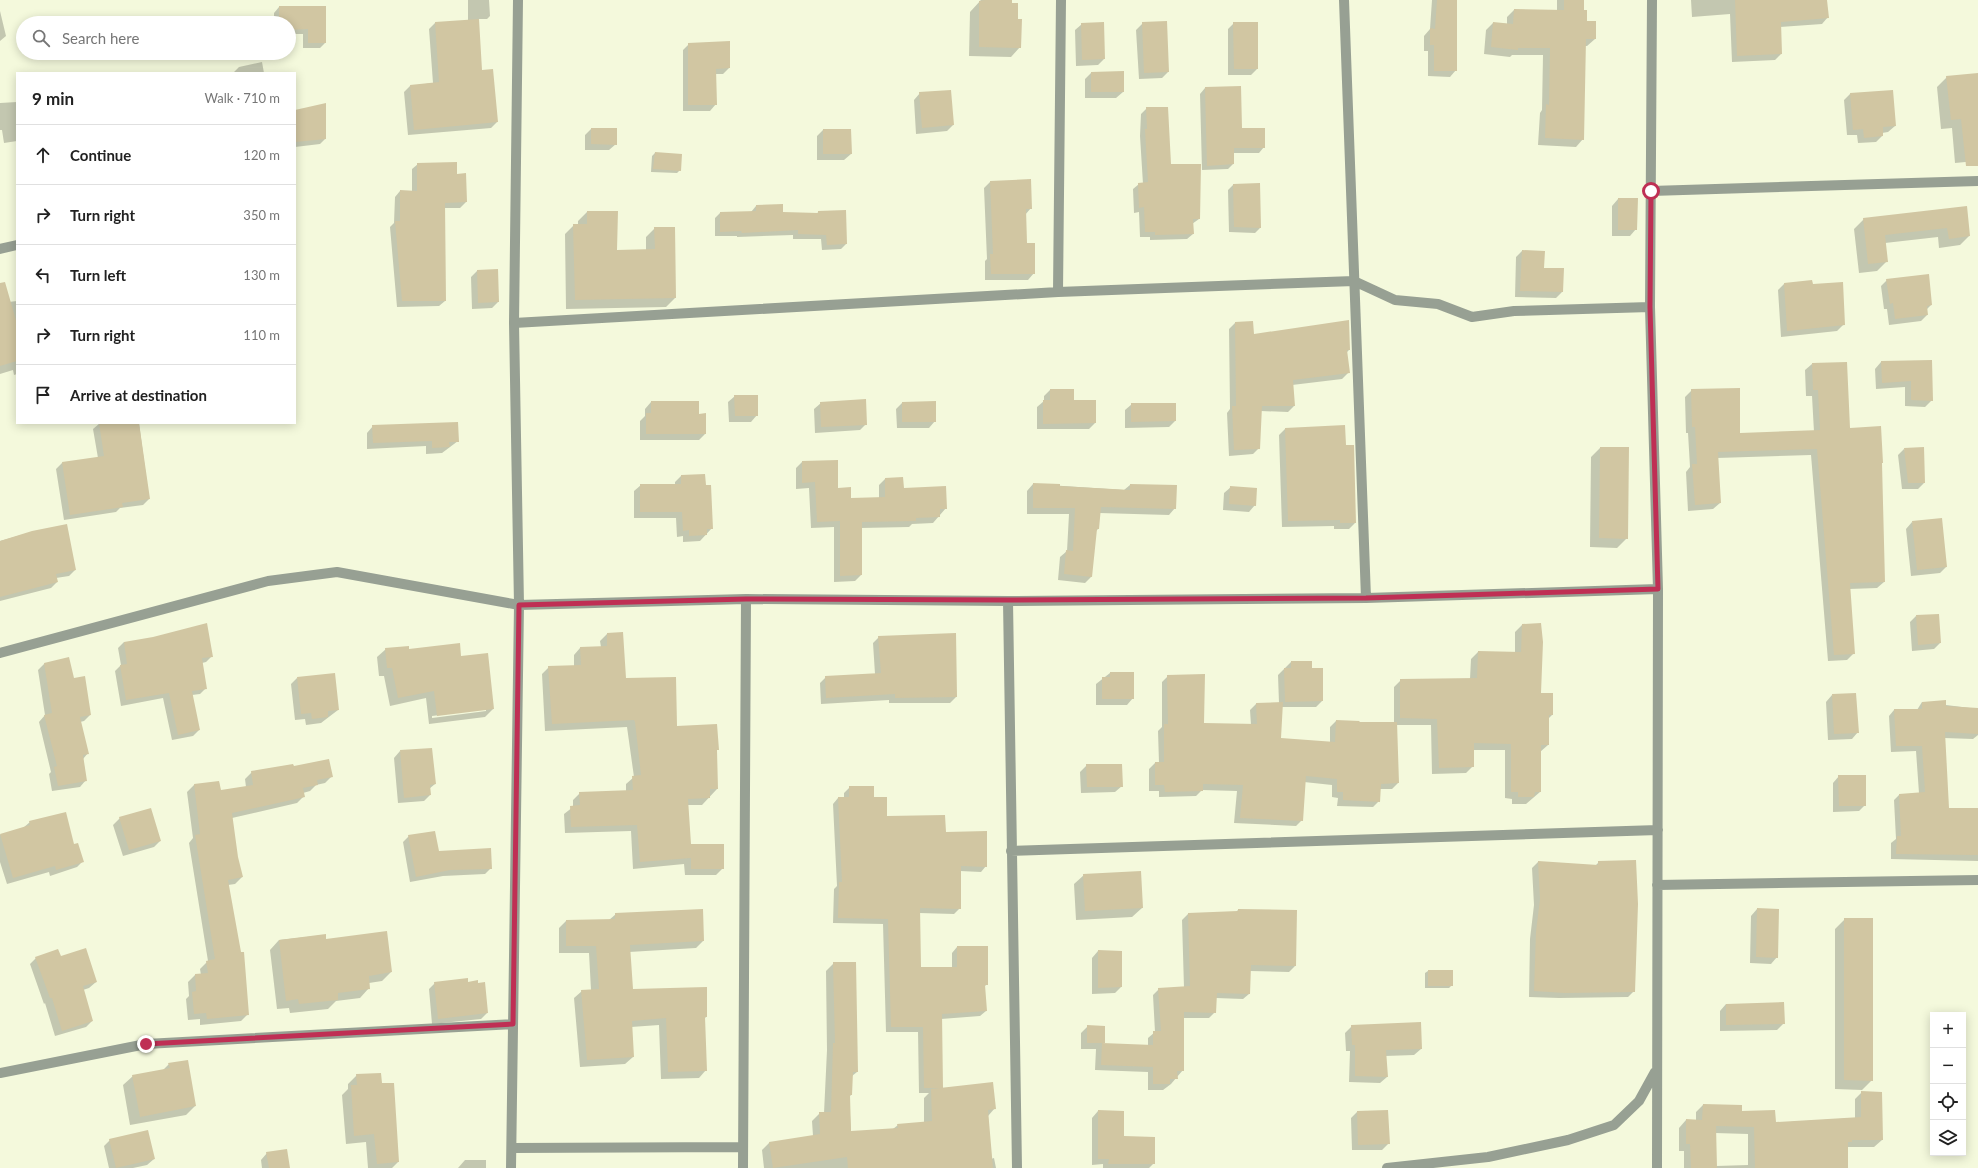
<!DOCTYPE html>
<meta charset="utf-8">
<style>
:root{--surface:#fff;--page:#f2f2f2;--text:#222;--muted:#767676;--line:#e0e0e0}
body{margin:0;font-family:Lato,sans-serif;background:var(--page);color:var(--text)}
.controls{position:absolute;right:12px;bottom:12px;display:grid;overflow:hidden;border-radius:0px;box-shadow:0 2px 10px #0003}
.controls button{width:36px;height:36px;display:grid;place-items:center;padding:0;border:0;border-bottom:1px solid var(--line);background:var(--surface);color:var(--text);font:20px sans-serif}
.stop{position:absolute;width:12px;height:12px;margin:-9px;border:3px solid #bf2f54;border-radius:50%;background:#fff}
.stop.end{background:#bf2f54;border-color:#fff;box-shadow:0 1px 4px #0008}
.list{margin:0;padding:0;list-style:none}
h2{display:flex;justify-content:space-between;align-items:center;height:52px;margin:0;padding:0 16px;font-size:17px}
h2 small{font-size:13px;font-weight:400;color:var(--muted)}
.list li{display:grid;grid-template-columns:26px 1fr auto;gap:12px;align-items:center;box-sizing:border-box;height:60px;padding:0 16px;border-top:1px solid var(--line)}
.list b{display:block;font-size:15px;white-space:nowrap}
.list em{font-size:13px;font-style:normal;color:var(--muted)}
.icon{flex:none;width:22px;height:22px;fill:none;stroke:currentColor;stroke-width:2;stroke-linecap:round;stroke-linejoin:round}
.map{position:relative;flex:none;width:1978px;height:1168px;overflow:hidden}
.search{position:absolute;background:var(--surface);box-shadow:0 2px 10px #0003;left:16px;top:16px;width:280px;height:44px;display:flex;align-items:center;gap:10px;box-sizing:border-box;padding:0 14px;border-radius:22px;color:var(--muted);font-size:15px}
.panel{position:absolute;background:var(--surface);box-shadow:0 2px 10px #0003;left:16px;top:72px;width:280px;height:352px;border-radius:0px}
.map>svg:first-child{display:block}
.shadow{fill:#0003;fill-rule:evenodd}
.building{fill:#d1c6a2}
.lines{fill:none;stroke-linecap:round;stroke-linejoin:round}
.minor{stroke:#97a093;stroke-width:10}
.route{stroke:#bf2f54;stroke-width:5}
</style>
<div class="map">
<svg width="1978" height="1168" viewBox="0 0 1978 1168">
<rect width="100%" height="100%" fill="#f4f9dc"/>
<!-- shadow -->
<path class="shadow" d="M468,0H489L490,16L487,19H478L481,71L497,122L491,128L408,135L404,92L410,86L433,83L429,29L435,23L468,21Z
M981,0H1011L1017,20L1020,47L1011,57L969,56L970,12Z
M1432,0H1456V70L1450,77L1428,76V51H1424V36L1430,29Z
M1557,0H1583L1582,11L1586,22L1595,39L1587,46H1585L1583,139L1576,147L1538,145L1540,113L1542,110L1543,55H1512L1510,57L1484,54L1486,30L1493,23L1507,24V17L1514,10L1557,11Z
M1691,0H1826L1828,17L1822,24L1780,27L1781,54L1775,60L1732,62L1730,14L1692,17Z
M279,7H325V43L320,48H303V34H289V23H274V13Z
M0,11L6,36L0,41Z
M1143,23L1168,72L1162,78L1139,79L1136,30Z
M1234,23L1257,69L1251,75H1228V29Z
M1082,24L1104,59L1098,65L1076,66L1075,30Z
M689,44L729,68L723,74H715L716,104L710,111H683V50Z
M262,62L264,73H233L239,67Z
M1091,73L1123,92L1116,98H1085V79Z
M1947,77L1978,80V159L1976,161L1955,163L1952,128L1941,129L1937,87Z
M1205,88L1241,129L1264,147L1259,153H1233V164L1228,169L1202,170L1200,94Z
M1892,91L1895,126L1888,132L1882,133V136L1876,142L1858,143L1857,135H1847L1844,100L1850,94Z
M920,93L953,125L947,131L916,134L914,100Z
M17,102V141L4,143L2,130H0V103Z
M1147,108L1170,165L1199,219L1192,224L1193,234L1187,239L1150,240V237H1140L1139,212L1134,213L1133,189L1139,184H1143L1140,136L1141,114Z
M295,111L325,139L320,144L295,147Z
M591,129L616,144L609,150H585V135Z
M823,130L851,154L844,160H817V136Z
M655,153L680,170L677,173L651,172L652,156Z
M418,164L456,175L466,202L460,208H444L445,301L439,306L397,307L390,227L394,223L395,197L400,191L412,192V169Z
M990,182L1031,208L1025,215L1026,244L1034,273L1028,280H985V261L987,259L984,188Z
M1234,184L1260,228L1255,233L1229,232L1228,190Z
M1618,199L1636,229L1630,236H1612V206Z
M756,206L782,213L817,214L818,212L846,244L841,249L822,250L821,239H793V235L737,237V236H715V218L720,213L751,212Z
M1966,207L1969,236L1960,245L1939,248L1938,237L1885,243L1887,261L1877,271L1859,273L1854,229L1864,219Z
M587,212L616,251H646V237L655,228L675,298L666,307L566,309L565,234L574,225H578V221Z
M1522,251L1544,252L1543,269L1562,292L1556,298L1515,297L1516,257Z
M497,270L498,302L492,308L472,309L471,277L477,271Z
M1887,280L1931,305L1926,310L1927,315L1921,321L1889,325L1887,309H1884L1881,286Z
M1811,281L1812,285L1844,324L1837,331L1781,337L1778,290L1784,284Z
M17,301V374L14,375L13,370L0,374V303Z
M1235,323L1253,335L1349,350L1346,353L1348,373L1342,379L1292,385L1294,406L1288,412L1261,411L1259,448L1253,454L1229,456L1227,413L1230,409L1229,329Z
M1931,361L1932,400L1925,407L1905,406V387L1876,389L1875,369L1881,362Z
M1812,364L1849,430L1882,463L1881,464L1884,582L1877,588L1849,589L1854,653L1847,660L1828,661L1811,455L1717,458L1720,503L1713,509L1688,511L1686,472L1690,467L1688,433H1686L1685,397L1692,390L1739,434L1814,432L1812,396H1806L1805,370Z
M1050,390L1073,401L1095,423L1089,429H1037V407L1044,401V396Z
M735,396L757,415L751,422H729L728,402Z
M651,402L698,415L705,414V434L699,440H640V421L645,416V409Z
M821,403L866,424L860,430L815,433L814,409Z
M902,403L935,421L929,428H897L896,409Z
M1132,404L1175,421L1169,427L1125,428V410Z
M100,423H139L149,499L143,505L120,508L116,512L64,520L56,469L62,463L98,458L93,429Z
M373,426L458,441L442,453L426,454V446L367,449V433Z
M1285,429L1345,446L1355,523L1349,529H1334V526L1282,527L1279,435Z
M1600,448L1627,538L1617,548L1590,547L1591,457Z
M1904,449L1924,483L1918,489H1902L1898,455Z
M802,462L850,499L879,498V485L885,479L903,489L946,508L933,523L912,524L909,527L861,528V575L855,581L834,582V527L811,528L809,488L796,489V468Z
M681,476L712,528L700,541L683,542V536L677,537L676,518H634V491L641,485H675V482Z
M1033,484L1124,490L1130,485L1175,508L1169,515L1099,513L1098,529L1095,532L1091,577L1085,583L1058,580L1060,557L1067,551L1069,514H1027V491Z
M1231,487L1255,505L1249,512L1223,510L1224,493Z
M1912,522L1946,567L1940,573L1911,576L1906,529Z
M32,532L75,570L69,576L56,578L57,582L51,588L0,601V541Z
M1916,616L1940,643L1934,649L1912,651L1910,622Z
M1522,625L1540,694L1552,715L1548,719V745L1540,752V792L1526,804H1512V799L1505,798V750H1473V766L1466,773L1432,774L1431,725H1396L1398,783L1392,789H1379V801L1373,807L1337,806L1338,798L1332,797V785L1304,782L1302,820L1296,826L1234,823L1237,791L1202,790L1196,796L1159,797V791H1149V769L1155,763H1159L1158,731L1162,727V682L1168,676L1203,724L1251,725L1250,710L1256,704L1279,703L1278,675L1291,662L1311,669L1322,701L1316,707H1281L1280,739L1330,743V727L1336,721L1358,723H1394V687L1401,680L1470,679L1471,659L1478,652L1515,653V632Z
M607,634L625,679L676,727L718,749L716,751L717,789L702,805H687L690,845L723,868L716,875H685L684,864L633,869L631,831L565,833L564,814L573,807V800L580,793L626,791V784L634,777L627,727L545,731L542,674L549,667L574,666V655L580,648L601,647L600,641Z
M879,637L956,697L950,703H889V700L821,704L820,683L826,677L875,674L873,643Z
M124,642L212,656L206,662L202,663L206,688L200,694L192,695L199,730L193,736L172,740L163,698L121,706L115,671L121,665L118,648Z
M386,649L460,657L493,709L485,717L429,724L426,698L390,706L384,676H379L377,657ZM486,709V711L432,718V716Z
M45,663L73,679L90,715L84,721L80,722L88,753L83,759L86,780L80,787L52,791L49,774L51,772L39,722L45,715L38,670Z
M1110,673L1133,698L1127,705H1096V684Z
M297,678L338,710L321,723L306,725L305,719L295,720L291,684Z
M1832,695L1858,732L1852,739L1828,740L1826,702Z
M1922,702L1978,709V735L1973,739L1944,738L1948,809H1978V861L1891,859V843L1896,839L1894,800L1899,795L1919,793L1916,751L1891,752L1889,716L1894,710H1917Z
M400,751L435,784L429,789L430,795L424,801L398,803L394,758Z
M1087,765L1122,786L1115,792L1081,793L1080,772Z
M293,767L332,776L325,783L316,785L310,791L303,793L304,796L297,803L232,818L237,857L242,877L235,884L228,885L248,1014L241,1021L200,1025V1019L188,1020L186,999L189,996L188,982L195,975H201L200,969L208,961L189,843L193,838L187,792L194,785L219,782L220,791L246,787L245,779L252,772Z
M1839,776L1865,805L1859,811L1833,812V783Z
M850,787L873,798L886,817L945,833L986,866L981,872L960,871V908L954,914L919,913L920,968H952V953L957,947L987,984L984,987L986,1011L980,1016L941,1019L940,1089L995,1108L988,1116L991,1159L994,1158L996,1168H764L762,1150L769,1143L813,1136L812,1121L820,1113H824L827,1050L826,971L834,963L857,1072L852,1076V1094L849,1097L851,1133L893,1129L898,1125L924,1123V1098L929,1093H919L918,1032H886L883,924L833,923L834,889L837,886L833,804L838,798H844V793Z
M120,818L160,841L154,847L123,856L113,825Z
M30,822L73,846L83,861L77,867L50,876L49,872L7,884L0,862V835L23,828Z
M409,836L438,852L491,868L485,874L443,876L410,882L403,842Z
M1538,862L1595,866L1599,862L1634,991L1628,997L1559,998L1529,997L1530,939L1534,905L1532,868Z
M1084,875L1142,908L1132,917L1076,920L1074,884Z
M1757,909L1777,957L1771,964L1750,963L1751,916Z
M1238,910L1295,966L1289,972L1250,971L1249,994L1243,999L1216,998L1215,1012L1209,1018H1183V1070L1171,1084L1163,1090H1148V1072L1095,1070L1096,1049H1081V1033L1088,1026L1104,1043L1102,1044L1148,1046V1038L1155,1032L1153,995L1159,989L1184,988L1182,920L1188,914L1236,912Z
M616,914L703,941L696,948L629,952L632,990L706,1017L704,1019L706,1070L699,1078L661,1079L659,1025L631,1027L633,1057L625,1064L580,1067L574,998L582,991L591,990L589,953H559V928L566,921L609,920Z
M1845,919L1872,1080L1862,1090L1835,1089V929Z
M325,935V940L391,972L382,981L369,983V988L360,998L336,1001L328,1009L290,1013L289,1008L277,1009L270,950L279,940Z
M1098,951L1121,987L1115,993L1092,994V958Z
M60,957L96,982L89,988L83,990L92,1021L86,1027L55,1036L45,1003L44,1004L30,964L36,958Z
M1428,971L1452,985L1449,988H1425V973Z
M435,983H467L487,1013L481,1019L432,1024L429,989Z
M1726,1004L1784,1023L1777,1030L1720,1031V1011Z
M1352,1026L1421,1049L1414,1055L1385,1056L1387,1077L1380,1083L1349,1082L1350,1051H1346L1345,1033Z
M169,1064L195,1106L186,1115L130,1125L123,1085L133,1076L162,1071Z
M357,1075L381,1085L398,1162L392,1168H368L366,1142L346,1144L342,1095L348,1089V1084Z
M1862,1092L1881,1093L1882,1140L1874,1147H1847V1168H1684V1151H1679V1128L1686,1120H1696V1112L1703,1105L1741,1112L1775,1123L1855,1118V1099ZM1715,1133L1748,1134V1165L1716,1166Z
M1098,1111L1123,1137L1154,1163L1149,1168H1103V1164L1092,1165V1118Z
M1357,1112L1389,1143L1382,1150H1352L1351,1118Z
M110,1140L154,1159L147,1165L133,1168H109L104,1146Z
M267,1153L289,1168H262L261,1160Z
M465,1160H486V1168H458Z"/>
<!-- building -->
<path class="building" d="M985,0H1012V3H1018V19H1022L1021,48L979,47V1Z
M1437,0H1457V71H1434V45H1430V28L1435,29Z
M1564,0H1584V10H1587V21H1596V39H1586L1584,140L1545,138L1546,104L1549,105L1550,48H1518V50L1491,47L1493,22L1513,24L1514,9L1564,10Z
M1735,0H1827L1829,18L1781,22L1782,54L1737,56Z
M279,6H326V43H308V29L289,30V23H279Z
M479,19L482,70L493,69L498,122L414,130L410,85L439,82L435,22Z
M1167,21L1169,72L1144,73L1142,22Z
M1104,22L1105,59L1082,60L1081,23Z
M1233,22H1258V69H1234Z
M730,41V68L716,69L717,105H688V43Z
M1124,71V92H1091V72Z
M1978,73V166H1966L1961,119L1951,120L1946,76Z
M1241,86L1242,128H1265V148H1234V164L1207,166L1205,87Z
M951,90L954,125L922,128L919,92Z
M1893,90L1896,126L1883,127V136L1864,138L1863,129L1853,130L1850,93Z
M326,103V139L295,142V110Z
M1146,107H1168L1171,164H1201L1200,219H1193L1194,234L1155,235V232H1145L1144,207L1139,208L1138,183L1148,182L1145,129H1147Z
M591,128H617V145L591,144Z
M823,129H851L852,154H823Z
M655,152L682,154L681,171L653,169Z
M457,162V174L466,173L467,202L445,203L446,301H402L395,221H400V190L417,191V163Z
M1031,179L1032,209H1026L1027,243H1035V274H991L990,254H993L990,181Z
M1260,183L1261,228L1234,227L1233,184Z
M1618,198H1638L1637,230H1618Z
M783,204V212L818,213V211L846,210L847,244L827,245L826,235L798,234V230L742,233L741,231L720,232V212L756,211V205Z
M1967,206L1970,236L1949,239L1947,228L1885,235L1888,262L1868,264L1863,218Z
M587,211H618L617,250L655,249L654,227H675L676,298L575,300L573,224H587Z
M1522,250L1545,251L1544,268H1564L1563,292L1520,291Z
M498,269L499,302L478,303L477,270Z
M1929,274L1932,305L1927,306L1928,315L1895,319L1893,303L1890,304L1886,279Z
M1812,280L1813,284L1843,282L1845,325L1787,331L1784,283Z
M5,282L17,324V361L0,366V283Z
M1349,320L1350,350H1347L1350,373L1293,380L1295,406H1262L1260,449L1234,450L1232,406H1236L1235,322L1253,321L1254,334Z
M1932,360L1933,401L1911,400V381L1882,383L1881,361Z
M1847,362L1850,428L1881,426L1883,463H1882L1885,582L1850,583L1855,654L1834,655L1817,449L1718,452L1721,503L1695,505L1692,464H1697L1695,427H1692L1691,389L1740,388V433L1820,430L1818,390H1813L1812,363Z
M1050,389H1074V400H1096V423L1043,424V400H1050Z
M734,395H758V416H735Z
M866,399L867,425L821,427L820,402Z
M651,401H699V414L706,413V434H646V413H651Z
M936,401V422H902V402Z
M1131,403H1176V421L1131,422Z
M458,422L459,442H449L450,447L432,448V441L373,443L372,425Z
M99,423H139L150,499L122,503L123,507L70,515L62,462L104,456Z
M1345,425L1346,445H1354L1356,523H1340V520L1288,521L1285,428Z
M1600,447H1629L1628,539L1599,538Z
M1924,447L1925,483H1908L1904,448Z
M838,460V488L851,487V498L885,497V478L903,477L904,488L946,486L947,509H940V517L916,518V521L862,522V575L840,576V521L817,522L815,482L802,483V461Z
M705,474L706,485H711L713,529H707V535L689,536V530L683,531L682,512H640V484H681V475Z
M1033,483L1060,484V486L1130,490V484L1177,485L1176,509L1101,507L1099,529H1097L1092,577L1064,574L1066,550L1073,551L1075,508H1033Z
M1230,486L1257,488L1256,506L1229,504Z
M1942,518L1947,567L1917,570L1912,521Z
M67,524L76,570L56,574L58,582L0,597V541L32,531Z
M1939,614L1941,643L1918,645L1916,615Z
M207,623L213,657L202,658L207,689L192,691L200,730L178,735L169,693L126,700L120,665L127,664L124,642L153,637Z
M1541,623L1543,642L1541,693H1553V715H1549V745H1541V792H1535L1534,797H1518V792H1511V744L1474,743V767L1439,768L1437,719L1400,718V679L1477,678L1478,651L1521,652L1522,624Z
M623,632L626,678L676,677L677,726L717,724L719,750H717L718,789H710V798L688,799L691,844H724V869H691V858L640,862L637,825L571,827L570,806L580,805L579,792L633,790L632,776L641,775L635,722L634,720L552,724L548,666L581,665L580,647L607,646V633Z
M956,633L957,697L895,698V694L826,698L825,676L881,673L878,636Z
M460,643L461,656L488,653L494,709L437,716L434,691L398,698L392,668H387L385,648L409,646V649Z
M69,657L74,678L85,676L91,715L80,717L89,754L83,755L87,781L58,786L54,767L57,766L44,715L52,713L44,663Z
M1291,661H1312V668H1323V701L1285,702L1284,668H1291Z
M1110,672H1134V699H1102V677H1110Z
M335,673L339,710L328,711V717L312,719L311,713L301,714L297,677Z
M1205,674L1204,723L1257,724L1256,703L1283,702L1281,738L1335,742L1336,720L1360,721L1359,722H1397L1399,783L1381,784L1380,802L1343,800V792H1337V779L1306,776L1303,821L1240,818L1243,785L1203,784V791L1165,792L1164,785H1155V762H1164V724H1168L1167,675Z
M1856,693L1859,733L1834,734L1832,694Z
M1946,700V706L1978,708V734L1945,732L1949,808H1978V855L1896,854L1897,836H1901L1899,794L1925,792L1922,746H1896L1894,709H1922V702Z
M432,748L436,784L430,785L431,795L404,798L400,750Z
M329,759L333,777L317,780L318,785L303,788L305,797L232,813L238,857L243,877L228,880L241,952H244L249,1015L207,1019L206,1013L194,1014L192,992L196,991L195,974L208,973L206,961L215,959L195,835L200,834L194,784L219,781L221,790L253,785L251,771L293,764L294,766Z
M1086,764H1122L1123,787H1087Z
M1838,775H1866V806H1839Z
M849,786H874V797H887V816L945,815L946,832L987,831V867L961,866V909L920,908L921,967H957V946H988V985H985L987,1011L942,1014L943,1088H924L923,1027H891L888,919L838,918L839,882H842L838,797H849Z
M151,808L161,841L129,850L119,817Z
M66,812L74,844L78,843L84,862L56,870L55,866L13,878L0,834L30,825L29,821Z
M435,831L439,851L491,848L492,869L450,870L416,877L408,835Z
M1636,860L1638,904L1635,992L1565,993L1534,991L1536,932L1540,899L1538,861L1598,865V861Z
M1141,871L1143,908L1085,911L1083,874Z
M1757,908L1779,909L1778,958L1756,957Z
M703,909L704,941L630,945L633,989L707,987V1017H705L707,1071L668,1072L666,1018L632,1021L634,1057L587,1060L581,990L599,989L596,946H566V920L615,919V913Z
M1238,909L1297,910L1296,966L1251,965L1250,994L1217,993L1216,1013L1184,1012V1071H1177L1178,1079H1170V1084H1153V1067L1101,1065L1102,1043L1153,1045V1031H1161L1158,988L1190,986L1188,913L1238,911Z
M1844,918H1873V1081L1844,1080Z
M387,931L392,972L369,976L370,989L338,993V1000L299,1004L298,999L286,1001L279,940L326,934V939Z
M86,948L97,982L83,986L93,1021L62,1031L52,998H50L35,957L58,949L61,956Z
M1098,950L1122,951V987L1098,988Z
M833,962H856L858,1072H853L852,1095H850L851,1131L898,1128L897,1124L932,1121L931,1089L993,1082L996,1109L988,1110L993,1168H848L847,1157L773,1168L769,1142L820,1134L819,1112H831L833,1043H835Z
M1428,970H1453V986H1428Z
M468,978V982L478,980V983L485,982L488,1013L438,1019L434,982Z
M1784,1002L1785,1024L1726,1025V1004Z
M1421,1022L1422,1049L1386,1050L1388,1077L1355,1076V1045H1352L1351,1025Z
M1087,1025L1105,1026V1043H1087Z
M188,1060L196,1106L140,1117L132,1075L170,1068L168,1063Z
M381,1073L382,1083H394L399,1162L377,1164L374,1134L354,1136L351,1085H357L356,1074Z
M1861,1091L1882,1092L1883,1140H1852V1142H1848V1168H1755L1754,1127L1716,1126L1717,1168H1691L1690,1144H1686V1119L1702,1120L1703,1104L1742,1105V1111L1775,1110L1776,1122L1861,1117Z
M1098,1110L1124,1111V1136L1155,1137V1164H1108L1109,1159H1098Z
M1388,1110L1390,1144L1358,1145L1357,1111Z
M148,1130L155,1159L116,1168L109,1139Z
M287,1149L290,1168H269L266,1152Z"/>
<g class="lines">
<!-- minor -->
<path class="minor" d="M1344,0L1366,598
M1652,0L1650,307L1658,589L1657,1168
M1651,191L1978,181
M0,249L17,245
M1058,292L1061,0
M514,323L1058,292L1354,281L1395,300L1438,304L1472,317L1514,311L1650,307
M1008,601L1017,1168
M0,653L268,581L337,572L519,605L746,599L1008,601L1366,598L1658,589
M1011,851L1658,830
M1657,885L1978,880
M0,1073L146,1044L513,1024
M512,1148L742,1147
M511,1168L519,605L514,323L518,0
M743,1168L746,599
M1387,1168L1488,1157L1568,1140L1614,1125L1639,1101L1655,1072"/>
</g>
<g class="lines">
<!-- route -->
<path class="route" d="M146,1044L513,1024L519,605L746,599L1008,600L1366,598L1658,589L1650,307L1651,191"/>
</g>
</svg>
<div class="controls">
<button>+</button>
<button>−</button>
<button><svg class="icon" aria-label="locate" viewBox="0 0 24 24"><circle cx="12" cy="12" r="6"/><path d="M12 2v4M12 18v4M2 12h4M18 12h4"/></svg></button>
<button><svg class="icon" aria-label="layers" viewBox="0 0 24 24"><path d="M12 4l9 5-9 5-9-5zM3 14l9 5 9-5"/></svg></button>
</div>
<div class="stop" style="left:1651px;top:191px"></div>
<div class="stop end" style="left:146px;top:1044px"></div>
<div class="search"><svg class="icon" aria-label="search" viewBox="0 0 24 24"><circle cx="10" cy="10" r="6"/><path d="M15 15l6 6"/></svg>Search here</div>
<section class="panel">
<h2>9 min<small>Walk · 710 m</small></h2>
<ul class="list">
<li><svg class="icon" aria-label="ahead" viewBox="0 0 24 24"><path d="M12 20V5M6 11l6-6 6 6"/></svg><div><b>Continue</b></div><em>120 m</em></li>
<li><svg class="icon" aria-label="right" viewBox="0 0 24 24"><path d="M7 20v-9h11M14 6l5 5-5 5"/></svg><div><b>Turn right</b></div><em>350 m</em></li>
<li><svg class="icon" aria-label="left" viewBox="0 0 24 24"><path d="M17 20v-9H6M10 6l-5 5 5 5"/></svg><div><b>Turn left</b></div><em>130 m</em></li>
<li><svg class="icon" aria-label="right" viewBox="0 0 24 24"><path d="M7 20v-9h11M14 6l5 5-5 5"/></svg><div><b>Turn right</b></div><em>110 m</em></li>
<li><svg class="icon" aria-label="arrive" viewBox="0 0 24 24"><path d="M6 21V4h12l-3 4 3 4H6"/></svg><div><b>Arrive at destination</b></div></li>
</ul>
</section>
</div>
